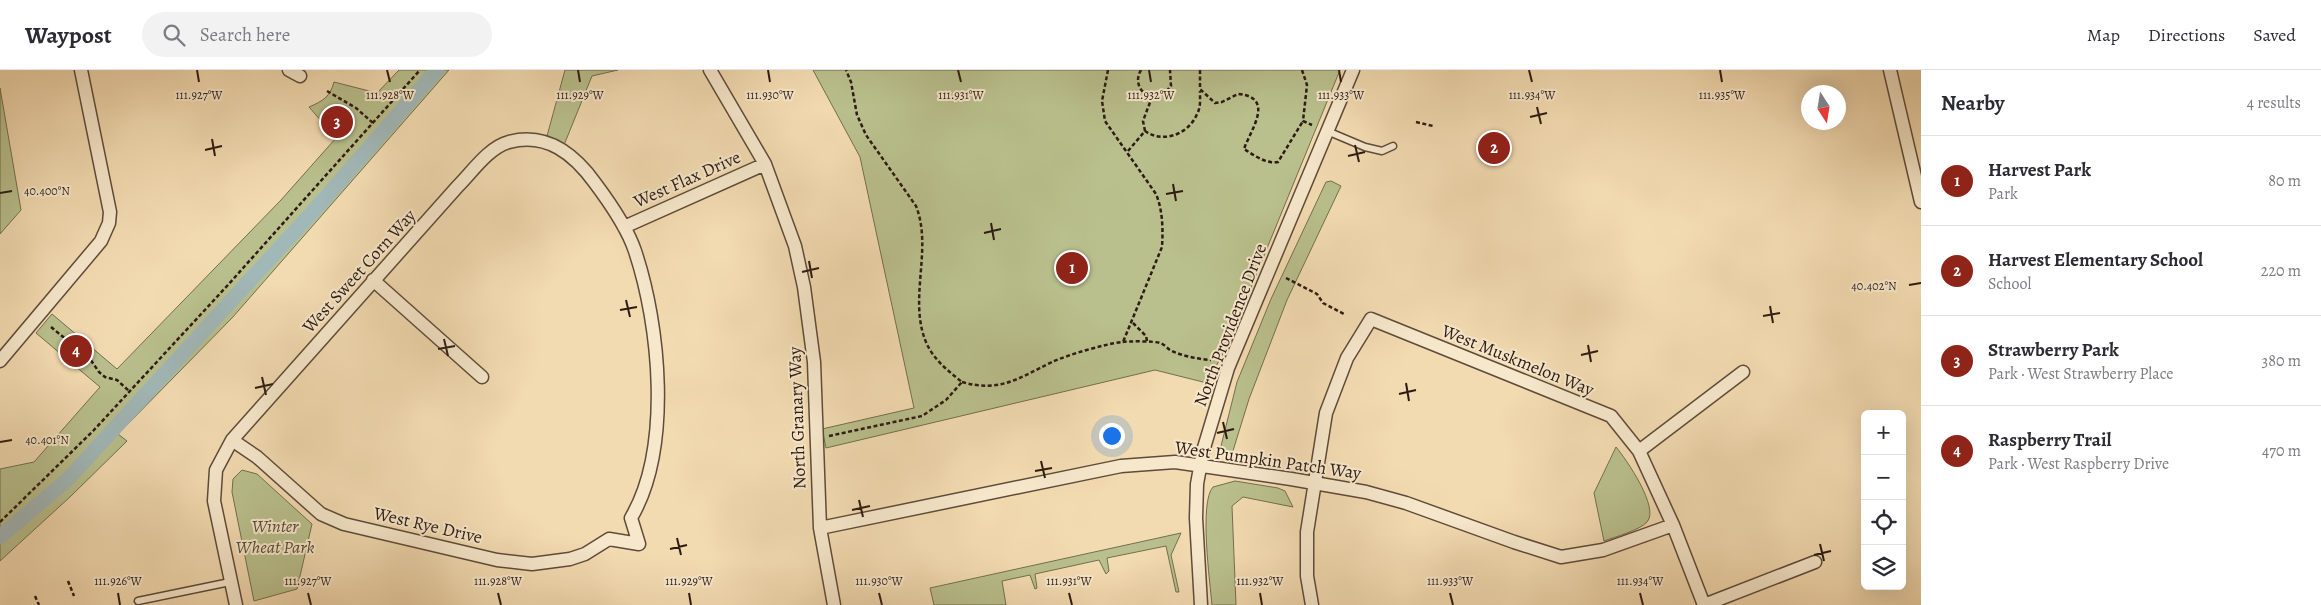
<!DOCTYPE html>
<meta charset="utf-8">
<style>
:root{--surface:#fff;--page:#f2f2f3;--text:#2b2b33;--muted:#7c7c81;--line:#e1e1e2;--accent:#8f2418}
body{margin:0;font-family:Alegreya,serif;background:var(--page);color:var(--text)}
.controls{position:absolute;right:15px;bottom:15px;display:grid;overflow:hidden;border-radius:8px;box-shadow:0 5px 20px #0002}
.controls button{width:45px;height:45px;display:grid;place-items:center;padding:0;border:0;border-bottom:1px solid var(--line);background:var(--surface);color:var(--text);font:25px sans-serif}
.compass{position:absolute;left:1801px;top:15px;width:45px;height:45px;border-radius:50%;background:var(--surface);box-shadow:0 5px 20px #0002;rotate:168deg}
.you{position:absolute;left:1111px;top:365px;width:18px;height:18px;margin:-12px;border:4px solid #fff;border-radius:50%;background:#1a73e8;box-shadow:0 0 0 8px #1a73e833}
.badge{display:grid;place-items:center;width:32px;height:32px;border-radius:50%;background:var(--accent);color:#fff;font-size:16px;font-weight:700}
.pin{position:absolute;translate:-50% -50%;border:2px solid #fff;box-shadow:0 1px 5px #0006}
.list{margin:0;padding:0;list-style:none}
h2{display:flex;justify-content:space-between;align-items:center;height:65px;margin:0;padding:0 20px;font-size:21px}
h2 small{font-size:16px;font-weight:400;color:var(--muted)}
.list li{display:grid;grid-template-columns:32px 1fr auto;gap:15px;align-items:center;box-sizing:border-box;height:90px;padding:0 20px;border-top:1px solid var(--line)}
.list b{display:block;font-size:19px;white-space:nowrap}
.list p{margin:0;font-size:16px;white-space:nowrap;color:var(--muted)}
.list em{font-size:16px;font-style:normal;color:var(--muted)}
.icon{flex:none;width:28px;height:28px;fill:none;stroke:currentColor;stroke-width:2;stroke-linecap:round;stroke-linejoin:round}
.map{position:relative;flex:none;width:1921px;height:535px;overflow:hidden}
header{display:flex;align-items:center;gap:30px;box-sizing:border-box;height:70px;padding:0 25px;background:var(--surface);border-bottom:1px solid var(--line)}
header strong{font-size:24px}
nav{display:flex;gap:28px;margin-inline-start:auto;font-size:18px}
.search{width:350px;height:45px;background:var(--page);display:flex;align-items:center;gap:12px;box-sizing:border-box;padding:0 18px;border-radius:28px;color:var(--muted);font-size:19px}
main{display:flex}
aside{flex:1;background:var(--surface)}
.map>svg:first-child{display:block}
.green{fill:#b9c08d;stroke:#736e50}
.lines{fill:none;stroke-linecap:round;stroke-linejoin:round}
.canal{stroke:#a1b8b8;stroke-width:15}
.service-casing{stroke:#5e4b3a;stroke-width:9}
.minor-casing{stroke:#5e4b3a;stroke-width:15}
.path{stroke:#2d1b13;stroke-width:2.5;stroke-dasharray:4 2.5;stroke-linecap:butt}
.service{stroke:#f7e8cc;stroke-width:6}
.minor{stroke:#f7e8cc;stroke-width:12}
.ticks{fill:none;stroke:#2d1b13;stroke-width:2}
.labels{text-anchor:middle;stroke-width:4;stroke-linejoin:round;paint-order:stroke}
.street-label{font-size:18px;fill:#2d1b13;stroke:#f7e8cc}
.park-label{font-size:18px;font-style:italic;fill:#574d38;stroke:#f7e8cc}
.ticks-label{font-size:12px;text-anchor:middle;fill:#2d1b13;stroke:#f7e8cc;stroke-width:4;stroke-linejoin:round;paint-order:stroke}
</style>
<header>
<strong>Waypost</strong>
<div class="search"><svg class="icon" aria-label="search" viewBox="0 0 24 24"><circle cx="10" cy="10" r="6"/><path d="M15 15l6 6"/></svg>Search here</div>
<nav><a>Map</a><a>Directions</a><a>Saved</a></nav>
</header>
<main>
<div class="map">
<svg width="1921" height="535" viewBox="0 0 1921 535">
<rect width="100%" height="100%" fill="#f3dbb1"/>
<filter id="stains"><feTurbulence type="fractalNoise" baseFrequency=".004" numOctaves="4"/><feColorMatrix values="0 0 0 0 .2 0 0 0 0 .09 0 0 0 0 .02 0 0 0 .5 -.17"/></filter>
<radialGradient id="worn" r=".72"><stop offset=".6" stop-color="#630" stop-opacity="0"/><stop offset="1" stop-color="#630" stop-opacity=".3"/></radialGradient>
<!-- green -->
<path class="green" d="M399,0H449L232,248L118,364L127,371L71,426L0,491V399L34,392L100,317L36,263L52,244L117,299L281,130L336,68L309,37C323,31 330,27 334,12L377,23Z
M565,0H618L592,6L564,75L547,66Z
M813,0H1340L1227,276L1207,313L1155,300L826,378L822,359L914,338L860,87Z
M0,18L21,140L0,164Z
M1331,111L1341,116L1287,230L1249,329L1232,384L1222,379L1221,376L1237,312L1271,229L1326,112Z
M1616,377C1626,389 1660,438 1647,452C1640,460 1615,467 1604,471L1594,423Z
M242,400L257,404L312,454L297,519L254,531L232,422L233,409Z
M1235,411L1278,418L1285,421L1293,437L1243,427L1232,436L1236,535H1212C1210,512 1199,432 1213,417Z
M1181,463L1171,485L1179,522H1176L1166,476L1107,488L1109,501L1106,504L1099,490L1035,504L1037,518L1035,519L1030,505L1002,511L1006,535H934L930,518Z"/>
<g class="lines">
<!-- canal -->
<path class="canal" d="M0,467L68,409L318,136L437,0"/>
<defs>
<path id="service" d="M1327,61L1365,77L1382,81L1393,76
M138,531L230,512"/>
<path id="minor" d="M289,0L300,6
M710,0L765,94L795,176L804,217L814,292L820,458L834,535
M1890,0L1921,132
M624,157L765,94
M373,210L482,307
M0,291L101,171L109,153L110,142L81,0
M232,370L257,387L321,444L344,454L497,490L532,494L570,489L585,484L609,469L639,474L631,448C672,378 660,256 635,181C627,157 610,133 595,113C574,84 547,62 509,72C489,77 472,102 458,116L232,370L216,400L214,431L236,535
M1639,381L1743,302
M820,458L1121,396L1175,392L1291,409L1366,422L1406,433L1514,472L1561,487L1603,480L1673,455
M1201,535L1196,448L1197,414L1203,381L1228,298L1353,0
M1312,535L1307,506V462L1326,343L1347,288L1371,249L1611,346L1639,381L1673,455L1704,535
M1704,535L1815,492"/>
</defs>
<!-- service casing -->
<use href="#service" class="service-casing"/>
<!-- minor casing -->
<use href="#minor" class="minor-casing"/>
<!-- path -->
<path class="path" d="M1108,0L1102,31L1105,51L1156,124C1163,141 1163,160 1162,177L1123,272
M1141,0C1134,11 1140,24 1152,27
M1200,0V19L1215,33L1222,32L1238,24C1276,27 1250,61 1244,79C1254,85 1265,94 1278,92L1303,51
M1302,0L1307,15L1303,51L1312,55
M327,21L356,38L373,53
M1416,52L1433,56
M1145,61L1143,51L1152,27L1164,24L1171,16L1170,0
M1128,81L1145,61C1163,74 1189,64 1197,44C1201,37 1200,29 1200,21
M1286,208L1317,224L1323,233L1344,244
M1133,253L1146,266L1147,271
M51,257L90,289L99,302L105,307L117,310L129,321
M962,312C1000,323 1019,308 1052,292C1067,285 1105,274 1122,272C1130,271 1154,271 1160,273C1164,274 1167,278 1170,280C1182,286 1197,289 1211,290
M829,366L922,346L946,330L962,312C948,301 933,289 926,272C908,229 933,179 916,136L866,65L857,45L851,12L846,0
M0,452L93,361L227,216L420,0
M68,511L74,526
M35,526L39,535"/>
<!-- service -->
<use href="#service" class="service"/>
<!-- minor -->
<use href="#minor" class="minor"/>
</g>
<!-- ticks -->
<path class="ticks" d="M197,0L199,12M387,0L390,12M578,0L580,12M768,0L770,12M958,0L961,12M1149,0L1151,12M1339,0L1341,12M1529,0L1532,12M1720,0L1722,12M1537,37L1541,54M1530,47L1547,43M212,69L215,86M1355,75L1359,92M205,80L222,76M1348,86L1365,82M1173,114L1176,131M0,123L12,121M1166,124L1183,121M991,153L994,170M984,163L1001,159M809,191L812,208M802,202L819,198M1909,215L1921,213M626,230L630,247M1770,236L1773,253M620,240L637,237M1763,246L1780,243M444,269L448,286M1588,275L1591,292M438,279L455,276M1581,285L1598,281M262,307L266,325M1406,313L1409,331M255,318L273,314M1399,324L1416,320M1223,352L1227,369M1217,363L1234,359M0,372L12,370M1041,391L1045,408M1035,401L1052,398M859,430L863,447M852,440L870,436M677,468L681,485M1820,474L1824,491M670,479L687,475M1814,485L1831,481M118,523L120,535M308,523L311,535M498,523L501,535M689,523L691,535M879,523L882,535M1069,523L1072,535M1260,523L1262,535M1450,523L1453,535M1640,523L1643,535"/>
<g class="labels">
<!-- street labels -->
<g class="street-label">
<text transform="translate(687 109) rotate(-24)" y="6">West Flax Drive</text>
<text transform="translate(359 201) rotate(-48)" y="6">West Sweet Corn Way</text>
<text transform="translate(1230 255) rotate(-69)" y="6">North Providence Drive</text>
<text transform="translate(1518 290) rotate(22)" y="6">West Muskmelon Way</text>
<text transform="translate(797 348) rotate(-92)" y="6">North Granary Way</text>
<text transform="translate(1268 390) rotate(8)" y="6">West Pumpkin Patch Way</text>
<text transform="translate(428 455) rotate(13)" y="6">West Rye Drive</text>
</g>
<!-- park labels -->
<g class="park-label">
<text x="275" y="462">Winter<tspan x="275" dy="21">Wheat Park</tspan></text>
</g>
</g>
<g class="ticks-label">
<text x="199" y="29">111.927°W</text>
<text x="390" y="29">111.928°W</text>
<text x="580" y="29">111.929°W</text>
<text x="770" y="29">111.930°W</text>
<text x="961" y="29">111.931°W</text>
<text x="1151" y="29">111.932°W</text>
<text x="1341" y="29">111.933°W</text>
<text x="1532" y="29">111.934°W</text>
<text x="1722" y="29">111.935°W</text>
<text x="47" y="125">40.400°N</text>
<text x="1874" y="220">40.402°N</text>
<text x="47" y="374">40.401°N</text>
<text x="118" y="515">111.926°W</text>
<text x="308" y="515">111.927°W</text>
<text x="498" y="515">111.928°W</text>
<text x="689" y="515">111.929°W</text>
<text x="879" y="515">111.930°W</text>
<text x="1069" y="515">111.931°W</text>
<text x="1260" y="515">111.932°W</text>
<text x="1450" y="515">111.933°W</text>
<text x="1640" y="515">111.934°W</text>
</g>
<rect width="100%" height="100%" filter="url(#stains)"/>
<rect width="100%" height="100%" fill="url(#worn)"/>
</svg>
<div class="controls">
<button>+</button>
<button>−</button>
<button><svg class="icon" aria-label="locate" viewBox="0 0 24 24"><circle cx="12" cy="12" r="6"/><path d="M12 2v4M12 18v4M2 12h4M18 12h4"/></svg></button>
<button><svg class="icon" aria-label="layers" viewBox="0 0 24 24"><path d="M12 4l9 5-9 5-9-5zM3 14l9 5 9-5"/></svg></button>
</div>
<svg class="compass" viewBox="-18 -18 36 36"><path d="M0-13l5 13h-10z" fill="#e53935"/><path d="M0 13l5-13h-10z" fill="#7c7c81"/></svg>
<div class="you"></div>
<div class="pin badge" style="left:1072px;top:198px">1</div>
<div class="pin badge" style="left:1494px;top:78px">2</div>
<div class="pin badge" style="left:337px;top:52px">3</div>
<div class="pin badge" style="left:76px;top:281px">4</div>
</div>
<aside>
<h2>Nearby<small>4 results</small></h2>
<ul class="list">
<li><span class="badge">1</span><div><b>Harvest Park</b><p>Park</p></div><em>80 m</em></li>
<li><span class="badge">2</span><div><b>Harvest Elementary School</b><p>School</p></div><em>220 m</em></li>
<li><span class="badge">3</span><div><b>Strawberry Park</b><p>Park · West Strawberry Place</p></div><em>380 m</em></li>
<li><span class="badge">4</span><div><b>Raspberry Trail</b><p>Park · West Raspberry Drive</p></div><em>470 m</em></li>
</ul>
</aside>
</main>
